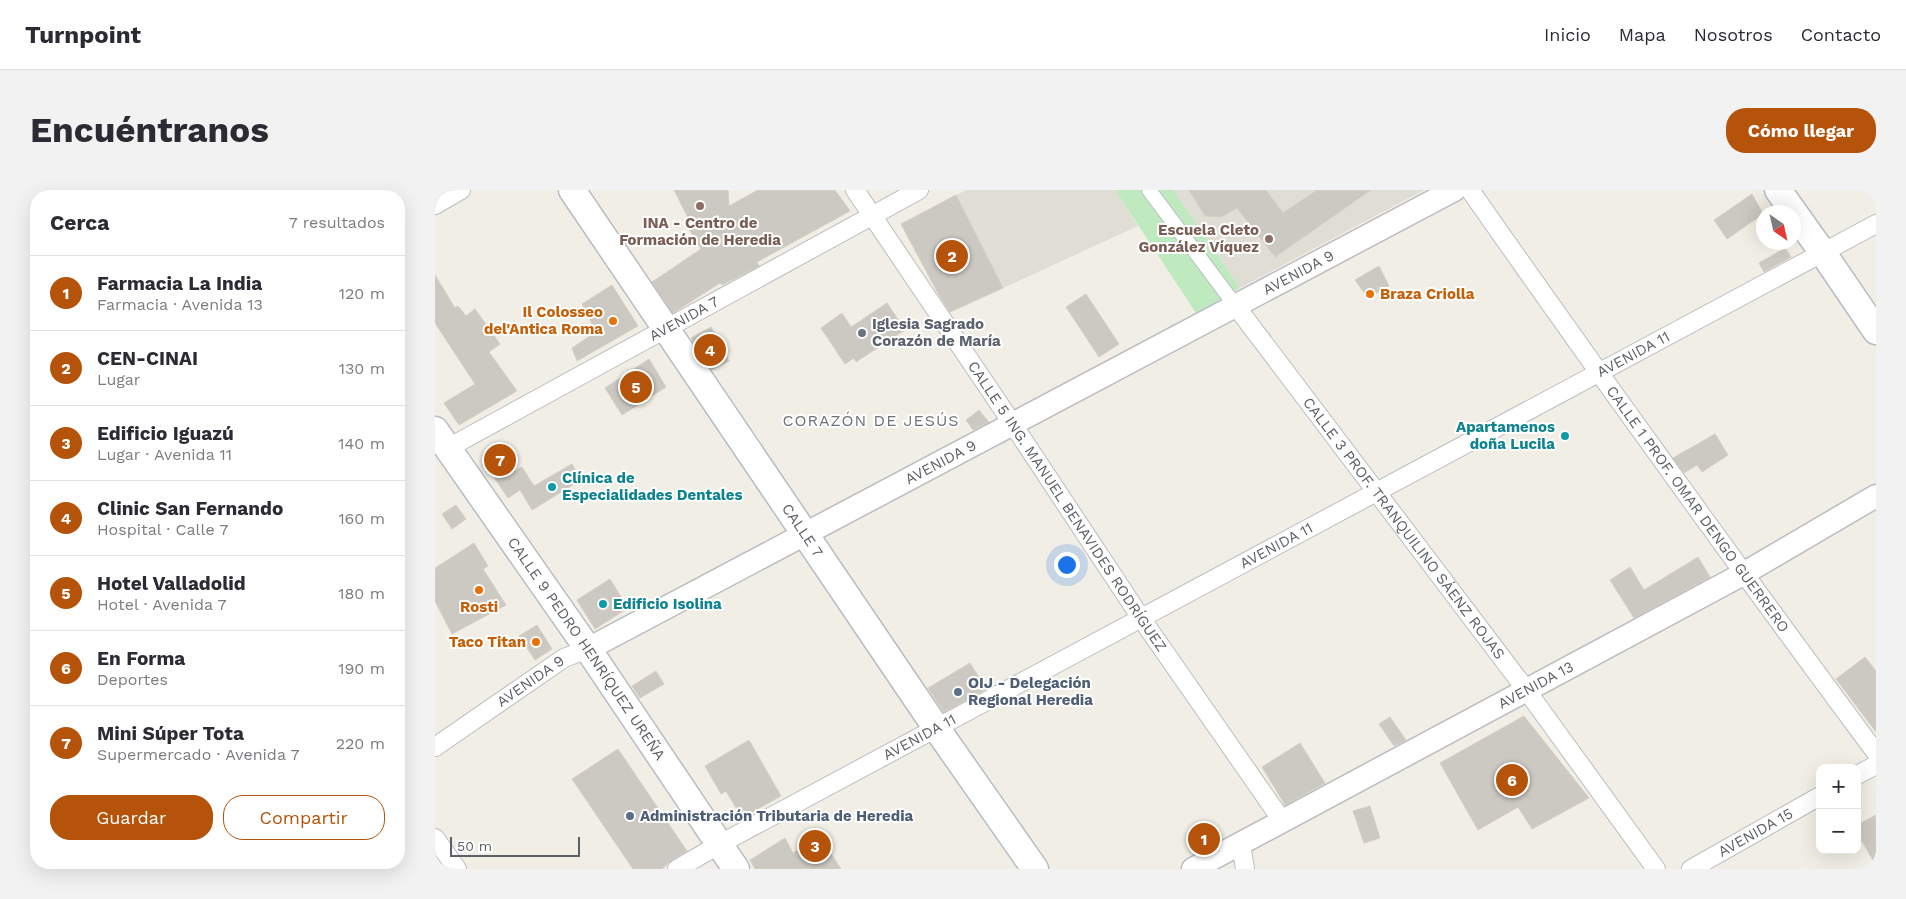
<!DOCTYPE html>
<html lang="es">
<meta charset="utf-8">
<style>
:root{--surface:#fff;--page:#f2f2f3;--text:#2b2b33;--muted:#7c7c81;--line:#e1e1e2;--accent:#b45309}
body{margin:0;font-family:"Work Sans",sans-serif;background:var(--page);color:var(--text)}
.controls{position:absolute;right:15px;bottom:15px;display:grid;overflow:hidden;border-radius:10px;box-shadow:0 5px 20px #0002}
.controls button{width:45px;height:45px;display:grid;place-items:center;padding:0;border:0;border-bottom:1px solid var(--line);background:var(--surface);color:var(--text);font:25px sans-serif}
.compass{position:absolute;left:1321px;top:15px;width:45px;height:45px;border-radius:50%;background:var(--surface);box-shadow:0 5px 20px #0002;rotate:146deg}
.scale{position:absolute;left:15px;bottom:12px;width:130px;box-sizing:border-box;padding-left:5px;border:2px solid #5c6167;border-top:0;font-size:14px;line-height:18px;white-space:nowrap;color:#5c6167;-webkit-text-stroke:4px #fff;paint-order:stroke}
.you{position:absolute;left:631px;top:374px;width:18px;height:18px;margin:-12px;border:4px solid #fff;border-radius:50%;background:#1a73e8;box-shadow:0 0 0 8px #1a73e833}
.badge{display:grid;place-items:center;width:32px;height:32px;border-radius:50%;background:var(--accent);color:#fff;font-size:16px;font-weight:700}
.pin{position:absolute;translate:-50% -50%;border:2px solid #fff;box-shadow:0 1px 5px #0006}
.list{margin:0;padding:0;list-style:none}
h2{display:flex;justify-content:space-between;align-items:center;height:65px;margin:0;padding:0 20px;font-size:21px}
h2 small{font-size:16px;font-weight:400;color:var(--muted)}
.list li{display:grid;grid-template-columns:32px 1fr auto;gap:15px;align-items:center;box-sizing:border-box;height:75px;padding:0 20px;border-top:1px solid var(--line)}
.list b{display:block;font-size:19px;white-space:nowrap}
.list p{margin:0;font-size:16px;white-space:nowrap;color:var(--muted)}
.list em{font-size:16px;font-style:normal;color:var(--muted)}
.actions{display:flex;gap:10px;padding:15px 20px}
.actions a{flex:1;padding:11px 0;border:1px solid var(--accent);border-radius:20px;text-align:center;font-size:18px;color:var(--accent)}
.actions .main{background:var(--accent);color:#fff}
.map{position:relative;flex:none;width:1441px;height:679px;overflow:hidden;border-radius:20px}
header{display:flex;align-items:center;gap:30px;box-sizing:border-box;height:70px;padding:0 25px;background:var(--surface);border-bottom:1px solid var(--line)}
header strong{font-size:24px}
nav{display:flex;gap:28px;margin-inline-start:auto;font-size:18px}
.intro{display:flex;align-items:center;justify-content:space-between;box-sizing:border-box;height:120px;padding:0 30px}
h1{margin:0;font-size:35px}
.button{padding:12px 22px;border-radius:20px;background:var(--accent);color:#fff;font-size:18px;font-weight:700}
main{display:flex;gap:30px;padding:0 30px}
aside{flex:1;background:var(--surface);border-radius:20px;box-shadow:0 5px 20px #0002}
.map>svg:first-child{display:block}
.education{fill:#e0ddd4}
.green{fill:#bfeabf}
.building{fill:#ccc8c2;stroke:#d6d0c2}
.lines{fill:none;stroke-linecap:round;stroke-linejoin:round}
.pedestrian-casing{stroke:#b9bdc2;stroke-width:16}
.minor-casing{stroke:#b9bdc2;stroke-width:20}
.tertiary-casing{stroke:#b9bdc2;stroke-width:25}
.secondary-casing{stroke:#b8bcc2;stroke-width:29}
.pedestrian{stroke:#fff;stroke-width:14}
.minor{stroke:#fff;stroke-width:18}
.tertiary{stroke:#fff;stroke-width:22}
.secondary{stroke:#fff;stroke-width:26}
.education-dot{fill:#8d6e63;stroke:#fff;stroke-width:2}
.food-dot{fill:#e8710a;stroke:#fff;stroke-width:2}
.worship-dot{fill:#6b7280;stroke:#fff;stroke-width:2}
.culture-dot{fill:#0f9aa8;stroke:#fff;stroke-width:2}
.service-dot{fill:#5c6f8a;stroke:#fff;stroke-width:2}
.labels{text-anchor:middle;stroke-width:4;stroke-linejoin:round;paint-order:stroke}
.education-label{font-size:15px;font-weight:bold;fill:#785e54;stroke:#fff}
.street-label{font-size:15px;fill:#5c6167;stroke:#fff}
.food-label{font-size:15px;font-weight:bold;fill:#c56008;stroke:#fff;text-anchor:end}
.worship-label{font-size:15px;font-weight:bold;fill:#5b616d;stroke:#fff;text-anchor:start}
.culture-label{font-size:15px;font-weight:bold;fill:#0d838f;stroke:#fff;text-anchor:start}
.service-label{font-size:15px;font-weight:bold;fill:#4e5e75;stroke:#fff;text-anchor:start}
.neighbourhood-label{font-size:16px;letter-spacing:1px;fill:#6d7379;stroke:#fff}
</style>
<header>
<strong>Turnpoint</strong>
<nav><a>Inicio</a><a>Mapa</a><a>Nosotros</a><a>Contacto</a></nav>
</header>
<div class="intro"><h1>Encuéntranos</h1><a class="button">Cómo llegar</a></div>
<main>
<aside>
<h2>Cerca<small>7 resultados</small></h2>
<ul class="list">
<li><span class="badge">1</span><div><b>Farmacia La India</b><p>Farmacia · Avenida 13</p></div><em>120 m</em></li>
<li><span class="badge">2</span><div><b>CEN-CINAI</b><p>Lugar</p></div><em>130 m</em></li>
<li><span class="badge">3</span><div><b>Edificio Iguazú</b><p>Lugar · Avenida 11</p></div><em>140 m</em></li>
<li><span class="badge">4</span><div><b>Clinic San Fernando</b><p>Hospital · Calle 7</p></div><em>160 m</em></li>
<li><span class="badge">5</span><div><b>Hotel Valladolid</b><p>Hotel · Avenida 7</p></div><em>180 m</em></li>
<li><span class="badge">6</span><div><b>En Forma</b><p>Deportes</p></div><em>190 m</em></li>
<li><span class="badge">7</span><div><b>Mini Súper Tota</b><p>Supermercado · Avenida 7</p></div><em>220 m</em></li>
</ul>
<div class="actions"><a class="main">Guardar</a><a>Compartir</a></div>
</aside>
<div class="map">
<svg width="1441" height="679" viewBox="0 0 1441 679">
<rect width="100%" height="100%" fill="#f1eee5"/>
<!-- education -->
<path class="education" d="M532,0H680L703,36L568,98L521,5Z
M738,0H989L805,98Z"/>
<!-- green -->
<path class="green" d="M680,0H738L805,98L761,123Z"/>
<!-- building -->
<path class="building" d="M239,0H293L294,16L323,0H400L415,21L322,72L324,76L287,95L285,93L238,123L217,92L266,59L254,39L258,38Z
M754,0H831L848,23L882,0H936L840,67L802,18L786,27L770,26Z
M1317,4L1328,24L1292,49L1279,30Z
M521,5L568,98L515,122L505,107L466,34Z
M1350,58L1356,67L1329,82L1324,73Z
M944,76L954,96L933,108L920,90Z
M0,85L20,118L23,116L31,126L40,119L65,154L54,162L82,201L24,235L9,213L40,194L0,133Z
M177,95L203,136L142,171L137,158L161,142L147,114Z
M651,104L684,154L664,167L631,117Z
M452,113L470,140L421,172L419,168L410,174L386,138L407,123L416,137Z
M276,137L294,171L277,180L256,148Z
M214,169L231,197L187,225L170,198Z
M544,220L554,232L538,240L531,230Z
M1280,244L1293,265L1267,282L1262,275L1249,283L1238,268Z
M58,257L77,259L73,285L87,277L99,296L137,274L146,290L97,320L85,300L73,308L54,280Z
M21,315L31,329L17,339L7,324Z
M39,353L53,376L48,379L71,415L17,444L0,411V378Z
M1263,367L1275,387L1199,428L1175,390L1195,377L1209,400Z
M175,389L193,418L160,439L142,410Z
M102,435L117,459L100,470L84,446Z
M1430,467L1441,481V542L1401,489Z
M535,473L551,499L509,522L493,498Z
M221,481L229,494L205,508L197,496Z
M1089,526L1154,608L1097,639L1083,617L1043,640L1005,573Z
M955,527L971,550L959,556L944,534Z
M314,550L346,606L307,628L291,601L286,604L270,576Z
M865,553L890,593L850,615L827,577Z
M183,559L252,661L237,670L227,679H198L137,589Z
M935,616L945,648L929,653L918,621Z
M1441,625V676L1427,651L1422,653V635Z
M385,646L406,679H320L315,670L350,648L358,663Z"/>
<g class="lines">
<defs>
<path id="pedestrian" d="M714,0L800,115"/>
<g id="minor">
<path id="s1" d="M420,0L577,233L706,428L848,632"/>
<path id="s2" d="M1035,0C1168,190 1303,377 1441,563"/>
<path d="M0,15L26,0"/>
<path id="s3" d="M800,115L1092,501L1221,679"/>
<path id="s4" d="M13,258L484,0"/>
<path id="s5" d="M0,557L129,468L153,459"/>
<path d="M1422,585L1441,575"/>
<path d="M0,648L22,679"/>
<path d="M806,654L810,679"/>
<path id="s6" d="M242,679L285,654L1441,34"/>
<path id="s7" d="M1256,679L1385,606"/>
</g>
<g id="tertiary">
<path id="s8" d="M153,459L1019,0"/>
<path id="s9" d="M758,679L1308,384L1441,306"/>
</g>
<g id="secondary">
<path id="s10" d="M137,0L502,539L600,679"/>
<path d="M1343,0L1388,63L1441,141"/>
<path id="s11" d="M0,240L153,459L301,679"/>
</g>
</defs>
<!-- pedestrian casing -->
<use href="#pedestrian" class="pedestrian-casing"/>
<!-- minor casing -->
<use href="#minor" class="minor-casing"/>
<!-- tertiary casing -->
<use href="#tertiary" class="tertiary-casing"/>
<!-- secondary casing -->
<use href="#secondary" class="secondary-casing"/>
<!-- pedestrian -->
<use href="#pedestrian" class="pedestrian"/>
<!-- minor -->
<use href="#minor" class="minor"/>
<!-- tertiary -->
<use href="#tertiary" class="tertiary"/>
<!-- secondary -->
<use href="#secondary" class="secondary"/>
</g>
<!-- markers -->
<g class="education-dot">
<circle cx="265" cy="16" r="5"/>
<circle cx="834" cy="49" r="5"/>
</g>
<g class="food-dot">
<circle cx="935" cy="104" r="5"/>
<circle cx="178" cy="131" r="5"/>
<circle cx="44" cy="400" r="5"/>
<circle cx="101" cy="452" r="5"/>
</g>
<circle class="worship-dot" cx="427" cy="143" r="5"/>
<g class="culture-dot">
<circle cx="1130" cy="246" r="5"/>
<circle cx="117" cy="297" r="5"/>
<circle cx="168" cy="414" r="5"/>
</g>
<g class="service-dot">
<circle cx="523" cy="502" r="5"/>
<circle cx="195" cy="626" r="5"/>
</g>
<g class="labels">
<!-- education labels -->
<g class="education-label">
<text x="265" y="38">INA - Centro de<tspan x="265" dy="17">Formación de Heredia</tspan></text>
<text x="824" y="45" text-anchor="end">Escuela Cleto<tspan x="824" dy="17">González Víquez</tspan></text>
</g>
<!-- street labels -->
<g class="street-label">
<text dy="5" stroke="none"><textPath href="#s8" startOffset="804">AVENIDA 9</textPath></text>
<text dy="5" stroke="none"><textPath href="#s4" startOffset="269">AVENIDA 7</textPath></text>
<text dy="5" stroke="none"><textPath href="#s6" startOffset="1086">AVENIDA 11</textPath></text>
<text dy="5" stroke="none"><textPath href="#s8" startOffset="399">AVENIDA 9</textPath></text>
<text dy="5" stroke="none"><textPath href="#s1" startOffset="381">CALLE 5 ING. MANUEL BENAVIDES RODRÍGUEZ</textPath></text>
<text dy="5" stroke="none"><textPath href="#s2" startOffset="392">CALLE 1 PROF. OMAR DENGO GUERRERO</textPath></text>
<text dy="5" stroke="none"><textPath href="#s3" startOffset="280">CALLE 3 PROF. TRANQUILINO SÁENZ ROJAS</textPath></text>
<text dy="5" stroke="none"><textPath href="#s10" startOffset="411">CALLE 7</textPath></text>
<text dy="5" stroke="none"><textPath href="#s6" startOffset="681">AVENIDA 11</textPath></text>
<text dy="5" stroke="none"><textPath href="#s11" startOffset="266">CALLE 9 PEDRO HENRÍQUEZ UREÑA</textPath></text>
<text dy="5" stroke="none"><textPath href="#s5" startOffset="116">AVENIDA 9</textPath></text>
<text dy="5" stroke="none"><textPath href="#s9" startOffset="389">AVENIDA 13</textPath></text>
<text dy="5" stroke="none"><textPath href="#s6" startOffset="276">AVENIDA 11</textPath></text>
<text dy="5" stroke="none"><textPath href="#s7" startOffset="74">AVENIDA 15</textPath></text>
</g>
<!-- food labels -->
<g class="food-label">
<text x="945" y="109" text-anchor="start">Braza Criolla</text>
<text x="168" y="127">Il Colosseo<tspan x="168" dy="17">del'Antica Roma</tspan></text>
<text x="44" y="422" text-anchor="middle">Rosti</text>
<text x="91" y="457">Taco Titan</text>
</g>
<!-- worship labels -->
<g class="worship-label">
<text x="437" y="139">Iglesia Sagrado<tspan x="437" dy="17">Corazón de María</tspan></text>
</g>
<!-- culture labels -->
<g class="culture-label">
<text x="1120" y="242" text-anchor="end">Apartamenos<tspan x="1120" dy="17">doña Lucila</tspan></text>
<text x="127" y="293">Clínica de<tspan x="127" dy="17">Especialidades Dentales</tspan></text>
<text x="178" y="419">Edificio Isolina</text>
</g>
<!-- service labels -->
<g class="service-label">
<text x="533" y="498">OIJ - Delegación<tspan x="533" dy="17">Regional Heredia</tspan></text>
<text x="205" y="631">Administración Tributaria de Heredia</text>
</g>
<!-- neighbourhood labels -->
<g class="neighbourhood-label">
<text x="436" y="236">CORAZÓN DE JESÚS</text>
</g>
</g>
</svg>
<div class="controls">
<button>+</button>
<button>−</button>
</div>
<svg class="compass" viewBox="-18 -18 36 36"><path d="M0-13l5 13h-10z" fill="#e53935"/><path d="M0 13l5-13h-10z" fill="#7c7c81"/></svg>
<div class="scale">50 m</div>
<div class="you"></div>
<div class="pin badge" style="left:769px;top:649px">1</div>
<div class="pin badge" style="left:517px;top:66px">2</div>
<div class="pin badge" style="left:380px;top:656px">3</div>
<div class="pin badge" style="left:275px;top:160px">4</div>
<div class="pin badge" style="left:201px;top:197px">5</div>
<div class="pin badge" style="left:1077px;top:590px">6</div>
<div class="pin badge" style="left:65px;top:270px">7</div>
</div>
</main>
